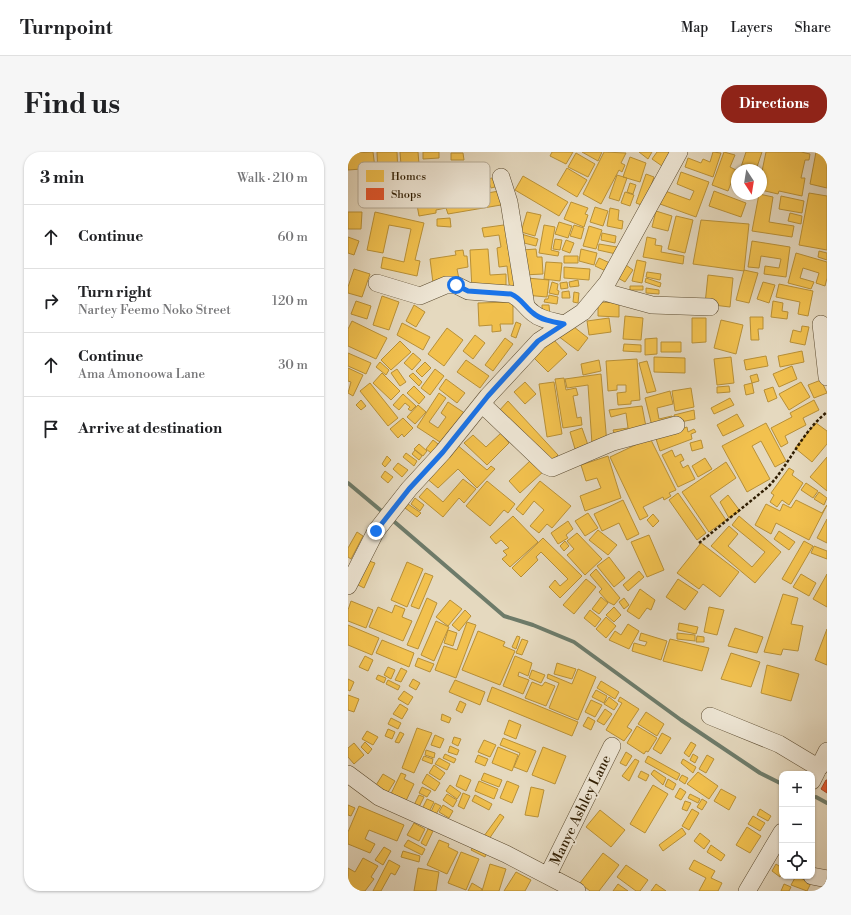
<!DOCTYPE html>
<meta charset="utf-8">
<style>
:root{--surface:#fff;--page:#f6f6f6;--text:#202124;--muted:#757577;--line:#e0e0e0;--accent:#8f2418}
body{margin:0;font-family:"Libre Bodoni",serif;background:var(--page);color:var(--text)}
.controls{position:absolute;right:12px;bottom:12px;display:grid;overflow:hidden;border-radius:8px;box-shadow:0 1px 3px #0004}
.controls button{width:36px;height:36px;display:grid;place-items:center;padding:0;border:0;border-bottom:1px solid var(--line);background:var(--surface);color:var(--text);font:20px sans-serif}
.compass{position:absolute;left:383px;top:12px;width:36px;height:36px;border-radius:50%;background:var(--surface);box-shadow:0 1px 3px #0004;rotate:168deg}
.stop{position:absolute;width:12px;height:12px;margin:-9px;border:3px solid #1a73e8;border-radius:50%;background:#fff}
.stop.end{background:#1a73e8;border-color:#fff;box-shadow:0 1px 4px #0008}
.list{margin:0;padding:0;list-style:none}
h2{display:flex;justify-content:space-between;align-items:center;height:52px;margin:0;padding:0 16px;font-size:17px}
h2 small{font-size:13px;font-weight:400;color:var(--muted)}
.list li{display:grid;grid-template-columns:26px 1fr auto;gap:12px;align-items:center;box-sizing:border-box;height:64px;padding:0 16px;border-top:1px solid var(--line)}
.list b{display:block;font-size:15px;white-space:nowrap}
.list p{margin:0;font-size:13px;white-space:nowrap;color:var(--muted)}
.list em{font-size:13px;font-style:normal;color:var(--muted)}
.icon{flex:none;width:22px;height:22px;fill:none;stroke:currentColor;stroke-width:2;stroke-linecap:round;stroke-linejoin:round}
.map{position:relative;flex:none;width:479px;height:739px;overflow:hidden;border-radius:16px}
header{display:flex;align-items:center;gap:24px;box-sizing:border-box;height:56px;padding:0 20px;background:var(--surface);border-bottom:1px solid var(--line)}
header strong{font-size:19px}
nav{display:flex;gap:22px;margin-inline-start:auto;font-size:14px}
.intro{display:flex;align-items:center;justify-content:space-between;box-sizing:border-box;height:96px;padding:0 24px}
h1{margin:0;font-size:28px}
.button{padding:10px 18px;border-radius:16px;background:var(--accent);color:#fff;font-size:14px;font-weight:700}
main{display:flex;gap:24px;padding:0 24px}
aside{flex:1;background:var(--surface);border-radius:16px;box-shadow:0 1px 3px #0004}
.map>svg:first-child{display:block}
.homes{fill:#f2c14e;stroke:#b89037}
.shops{fill:#e4572e;stroke:#ae4621}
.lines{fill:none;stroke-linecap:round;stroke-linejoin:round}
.stream{stroke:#6d7b6a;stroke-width:4}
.minor-casing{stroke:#5c4c31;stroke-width:18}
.path{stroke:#2f1d02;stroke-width:2.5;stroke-dasharray:3 2;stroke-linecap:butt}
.minor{stroke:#eee6d5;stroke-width:17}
.route{stroke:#1a73e8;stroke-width:5}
.labels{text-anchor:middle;stroke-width:4;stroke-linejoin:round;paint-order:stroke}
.street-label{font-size:14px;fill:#2f1d02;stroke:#eee6d5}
.key{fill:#eee6d5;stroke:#b5aa96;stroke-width:1}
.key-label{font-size:11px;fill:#2f1d02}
</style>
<header>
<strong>Turnpoint</strong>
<nav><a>Map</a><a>Layers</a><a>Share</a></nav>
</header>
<div class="intro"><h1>Find us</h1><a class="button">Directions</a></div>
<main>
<aside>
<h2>3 min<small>Walk · 210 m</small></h2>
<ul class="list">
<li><svg class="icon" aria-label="ahead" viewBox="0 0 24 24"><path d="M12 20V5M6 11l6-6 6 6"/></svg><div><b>Continue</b></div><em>60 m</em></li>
<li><svg class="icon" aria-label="right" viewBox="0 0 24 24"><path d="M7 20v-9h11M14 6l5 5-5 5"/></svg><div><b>Turn right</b><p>Nartey Feemo Noko Street</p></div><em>120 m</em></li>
<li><svg class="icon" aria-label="ahead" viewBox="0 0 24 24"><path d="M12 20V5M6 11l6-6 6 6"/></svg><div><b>Continue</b><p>Ama Amonoowa Lane</p></div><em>30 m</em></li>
<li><svg class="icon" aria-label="arrive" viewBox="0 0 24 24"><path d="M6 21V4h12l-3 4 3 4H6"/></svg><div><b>Arrive at destination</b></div></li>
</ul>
</aside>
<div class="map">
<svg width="479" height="739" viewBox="0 0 479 739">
<rect width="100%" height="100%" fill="#e5d9bf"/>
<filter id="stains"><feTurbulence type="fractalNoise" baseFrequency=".005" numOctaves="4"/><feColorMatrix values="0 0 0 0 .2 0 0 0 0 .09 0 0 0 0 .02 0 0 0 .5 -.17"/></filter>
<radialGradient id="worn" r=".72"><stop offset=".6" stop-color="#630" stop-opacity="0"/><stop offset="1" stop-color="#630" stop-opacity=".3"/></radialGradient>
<!-- homes -->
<path class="homes" d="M25,0L27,16L0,18V1Z
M29,0H49L50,23L30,24Z
M52,0H70L72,24L54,26Z
M75,0H91V6L75,7Z
M204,0H225L218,12L202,4Z
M234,0H254L250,9Z
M256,0L278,1L273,11L277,13L274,20L271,18L253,52L235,42Z
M291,0H304L300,7Z
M309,0H324L314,14L304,7Z
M365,0L373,1L365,25L337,15L340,6L353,11L355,7L362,10Z
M376,0L387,3L382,15L388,18L380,39L364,33Z
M398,0H414L408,18H392Z
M418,0H453L462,2L461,8H457L453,26H457L454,44L431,39L430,42L413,38V24Z
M468,0H479V36L462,32Z
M103,1H115L116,8H103Z
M228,1L247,12L240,25L220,15Z
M282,5L298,11L292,30L275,25Z
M219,16L239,28L229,45L209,33Z
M333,20L361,30L348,65L312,52L317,39L342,48L346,39L329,32Z
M298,22L306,25L296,54L288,51Z
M269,23L279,26L271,49L261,46Z
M175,24L220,50L211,64L167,38Z
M148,25L151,34L143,36L140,27Z
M282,31L288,33L285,42L279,40Z
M151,39L153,53L100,62L98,56L88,58V61L71,64L69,53Z
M366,39L398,51L393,65L361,54Z
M277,40L286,43L282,54L273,51Z
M461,41L479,44V98L451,93Z
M411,42L425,45L421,70L446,74L444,85L404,79Z
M433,44L456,49L454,61L431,57Z
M223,50L240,56L237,62L240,63L236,75L216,67Z
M247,55L260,59L255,74L242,70Z
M262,56L271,58L270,68L275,69L274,77L259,74Z
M308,59L324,64L320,79L304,75Z
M0,60H14L13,77H0Z
M27,60L76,71L67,108L72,109L69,124L33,116L35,105L56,110L63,77L41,73L35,101L19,98Z
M179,60L193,63L187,84L173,80Z
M442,61L454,64L453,72L440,69Z
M328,64L345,68L337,101L320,97Z
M102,66L103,75L89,74V67Z
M353,68L401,72L396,119L345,112Z
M211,70L224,74L220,86L207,82Z
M163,72L171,139L162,140L159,114L151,115L149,96L153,95L151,83L136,85L134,76Z
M196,73L207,75L203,98L211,100L210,104L191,101Z
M226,73L236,76L233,87L222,84Z
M241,74L254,78L248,97L235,94Z
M170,81L190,87L188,94L168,89Z
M254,81L268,84L267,91L253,88Z
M0,85L11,89L6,103L0,101Z
M299,85L308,87L307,93L314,94L313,100L336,104L335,112L295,105Z
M207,87L214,88L212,98L205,97Z
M218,88L226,91L222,101L214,98Z
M404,89L442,95L438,125L416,122L417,114L431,116L433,107L413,104L411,116L400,115Z
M251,92L269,95L268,102L250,98Z
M140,97L142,123L158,122V136L124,138L122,98Z
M188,97L189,105H194L195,122L175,123L174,98Z
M233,97L249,101L246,113L231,109Z
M115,98L116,104H119L120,115L109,117L111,127L85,131L82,107L108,103L107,99Z
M471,99L479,101V108L470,105Z
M448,101L479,110V126L477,134L468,131L471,121L455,116L452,126L466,130L463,137L440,131Z
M216,104H230V111H216Z
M251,106L264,112L260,120L247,114Z
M289,108L298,110L294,131L284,129Z
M198,110L214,111L212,129L196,127Z
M278,113L285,118L277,130L270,126Z
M216,115L242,117L241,128L216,126Z
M6,117L22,122L14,145L0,141V135Z
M396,118L410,121L401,151L388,148Z
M299,120L313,122L312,128L298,125Z
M360,123L385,126L382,155L357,152Z
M179,126L201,128L199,145L177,143Z
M298,126L313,131L312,135L297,130Z
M230,128L231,134L222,135L221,130Z
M204,130L210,132L209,138L211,139L210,143L201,141Z
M219,130L220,136L213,137L212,131Z
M415,130L427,133L421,151L409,147Z
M431,132L465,139L460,164L450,162L452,150L428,145Z
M282,134H295V138H282Z
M298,136L311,138V142L298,141Z
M221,139L222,146H214V140Z
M226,140L231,141L230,151L225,150Z
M201,143L210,145L209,152L196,150L197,147H200Z
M34,144L51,150L41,178L25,173Z
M8,149L23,154L19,167L3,162Z
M425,149L435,151L434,159L440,160L439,167L423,165Z
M165,150V172H152L153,179L144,180V173L131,174L130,151Z
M250,150L271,151V165L250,164Z
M66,153L77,160L68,175L58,169Z
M194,153H201L202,164H194Z
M277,164L295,166L293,188L275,187Z
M402,165H415V177H410L411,188H403Z
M261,166L263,180L241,183L239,169Z
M344,166H358V190L344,191Z
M373,168L395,173L388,202L366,196Z
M4,169L39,186L28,207L0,194V177Z
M168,170L173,172L168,186L163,184Z
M54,171L82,185L75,198L49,183Z
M221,171L240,186L230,199L210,184Z
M454,174L461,175L457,193L442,190L445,178L453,180Z
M99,176L115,188L96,214L80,202Z
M127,183L137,191L125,207L115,199Z
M157,186L165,192L145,219L137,213Z
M204,186L219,202L200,220L185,205Z
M309,186V202L297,203V187Z
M52,189L63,200L43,218L33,208Z
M313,190H333V200H313Z
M276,192L293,193V200L275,199Z
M454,199L456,210L432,215L430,204Z
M0,201L23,211L18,222L0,214Z
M65,201L73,208L64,218L56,211Z
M418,204L420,214L398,218L396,208Z
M306,205L337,206V221L306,220Z
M383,205L386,231L369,233L366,207Z
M289,207L292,248L283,249V252L270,253L269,241L278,240V233H269V238L260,239L258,209Z
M118,208L141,224L132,236L109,220Z
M251,208L253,219L235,223L233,212Z
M299,209L308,239L299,241L291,211Z
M32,210L41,218L38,223L28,215Z
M77,210L83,216L74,225L68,219Z
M444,214L449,227L431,235L425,222Z
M0,216L15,223L5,244L0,241L3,230L0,229Z
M49,217L58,230L52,234L43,221Z
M87,217L96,224L82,243L73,236Z
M34,221L52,239L43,248L25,231Z
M65,221L74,230L71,234L61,224Z
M253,222L259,292H244L240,233L219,236L217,227Z
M409,222L411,229L404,231L402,224Z
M216,226L218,238L228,236L230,243L225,244L229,266L233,265L234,273L215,276L207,227Z
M98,227L117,241L109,251L91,237Z
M473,228L479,241L466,246L460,233Z
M177,230L188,242L177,252L166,240Z
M206,230L214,282L199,285L191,232Z
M453,230L462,245L441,258L431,242Z
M22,231L50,266L40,274L12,239Z
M404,231L406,241L398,243L396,233Z
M66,234L77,245L71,252L59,241Z
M381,234L382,240L369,241V235Z
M425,235L429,246L420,250L416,238Z
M343,236L346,255L327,259L324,239Z
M322,239L325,252L309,256L311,267L324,264L326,272L305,278L297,246Z
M91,241L98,246L81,270L90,276L98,265L93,261L100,250L118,262L104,282L101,279L95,292L69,275Z
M55,242L68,254L63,259L60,257L62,255L57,251L51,258L45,253Z
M382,246L386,253L366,262L363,256Z
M13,248L18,254L13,258L8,253Z
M466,248L471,258L455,266L458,273L437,284L440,291L433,295L423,276L444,265L442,261Z
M160,249L210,303L200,313L150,260Z
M70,253L78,260L67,272L59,265Z
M294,254L299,280L268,286L265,278L280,276L278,261L263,265L261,258Z
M346,258L347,267L328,271L326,263Z
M389,262L396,274L375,284L369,273Z
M55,266L65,276L56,285L54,282L50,286L42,277Z
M418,271L438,309L427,315L413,289L404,294L422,327L399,340L374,294Z
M468,271L479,279V292L464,310L447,296Z
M339,275L340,280L346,277L348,280L343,282L344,287L312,299L308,287Z
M234,276L240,293L227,297L222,280Z
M153,281L161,291L139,313L116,291L125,283L138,295Z
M302,286L328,338L321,341L323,344L316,348L315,345L295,355L300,364L292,368L262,305Z
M85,288L94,295L87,304L78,297Z
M353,288L355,296L344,299L342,291Z
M71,292L79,299L75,304L66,297Z
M108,292L139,318L143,314L147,317L129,336L110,317L90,336L77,325Z
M67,298L74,304L71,308L64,302Z
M324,298L327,305L333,302L336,308L332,310L335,316L340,313L347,327L330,335L314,303Z
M58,301L69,309L66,314L55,305Z
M39,304L43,308L37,315L34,312Z
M260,304L273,346L237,359L232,344L253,336L249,326L238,329L233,313Z
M479,305V339L462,325Z
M357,306L364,317L350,325L344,314Z
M184,307L196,319L172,341L161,329Z
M378,310L388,326L362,344L378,368L361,380L334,340Z
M50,311L60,318L54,325L45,317Z
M441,316L446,319L444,323L455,331L441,353L434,348L429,355L422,350L426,343L423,341Z
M37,319L45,325L40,331L33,325Z
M115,327L128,337L116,351L111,346L95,365L71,345L79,336L95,350Z
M139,329L167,352L160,361L156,358L142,374L118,354Z
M192,329L223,354L204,376L199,372L191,381L182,374L196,358L186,349L175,363L168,357Z
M458,331L470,339L465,346L453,338Z
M471,340L479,346L476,353L466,347Z
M330,341L358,381L349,388L321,348Z
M380,343L392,359L381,366L372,350Z
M67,346L76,353L72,359L63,352Z
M275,348L291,382L279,388L271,371L254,379L246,362Z
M448,348L474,361L479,353L461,388L428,371L423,382L407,373L418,352L432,359L435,352L443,356Z
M60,352L73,361L69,365L57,356Z
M240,361L250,376L237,384L227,369Z
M305,362L311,369L305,375L299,368Z
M165,364L190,390L162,415L154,407L159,403L155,399L161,396L153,388L148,392L142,385Z
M391,364L433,400L407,431L363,394L381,374L390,382L380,394L404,415L417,400L384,373Z
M479,367V391L469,386Z
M220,369L225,377L218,383L220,386L210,392L203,381Z
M250,378L269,393L260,403L241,388Z
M431,379L447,390L441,398L426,387Z
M9,380L15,384L3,407L0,405V396Z
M229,381L254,407L237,423L219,403L226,397L219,389Z
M301,383L316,418L299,425L283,390Z
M195,386L234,424L212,446L201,435L207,428L212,434L220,427L193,400L188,405L190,408L173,425L164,416Z
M217,389L221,394L216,399L212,394Z
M456,389L465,394L443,432L434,427Z
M353,391L391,420L372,445L355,432L351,437L329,421Z
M466,394L479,399V407L463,401Z
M261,405L277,426L266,435L249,414Z
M18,408L27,411L16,436L8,432Z
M59,410L75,417L59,455L43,448Z
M248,417L272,446L266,453L260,450L251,440L254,437L242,423Z
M291,419L296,425L280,439L275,433Z
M77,421L85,424L71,457L63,454Z
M453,422L468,431L461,444L445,435Z
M479,422V455L465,447Z
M238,427L248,435L226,462L215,453Z
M330,427L350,440L337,458L318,445Z
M292,437L307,448L303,458L299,456L291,467L279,459Z
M435,442L450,446L443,472L455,474L450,499L435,497L433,503L416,500Z
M253,445L260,451L251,462L244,457Z
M79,446L89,451L70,497L59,493Z
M276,446L281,453L276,457L271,450Z
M102,448L114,457L100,474L88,465Z
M3,449L25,458L18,476L0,469V458Z
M47,453L57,457L54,465L64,469L55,489L21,475L30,455L44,461Z
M266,455L273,463L266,470L258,463Z
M361,455L376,458L369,483L356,480Z
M117,458L123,464L111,479L104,473Z
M242,458L253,467L247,475L236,466Z
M258,465L268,474L258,486L248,477Z
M88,469L101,475L86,509L73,503Z
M119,470L128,473L108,526L87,518L96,494L109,498Z
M331,471L350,475L348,482L330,478Z
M280,472L291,479L281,497L261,488L267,479L273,483Z
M0,473L31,486L24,503L0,493Z
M387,476L415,485L409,501L380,494Z
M479,477V513L467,508Z
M100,478L109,481L105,494L96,491Z
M130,479L157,490L155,494L167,499L152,533L114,518Z
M293,481L319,489L313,508L284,499L286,491L297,494L299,490L291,488Z
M329,481L347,483V489L329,487Z
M169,484L172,485L168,497L164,495Z
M349,484L356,485V490H348Z
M174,487L180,489L174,503L168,501Z
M322,487L361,496L354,519L315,509Z
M34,488L66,501L61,515L28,501Z
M383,501L412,510L403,535L373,527Z
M17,504L25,508L20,519L11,515Z
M167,504L184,511L180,524L171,520L170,524L181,528L175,542L155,534Z
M70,506L86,512L82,520L67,514Z
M209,511L228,517L224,527L206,522Z
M419,513L451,522L443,549L413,541Z
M40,515L47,518L43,527L36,523Z
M53,516L59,519L53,530L47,528Z
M230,517L248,525L230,568L201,556L211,531L199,526L200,522L224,532Z
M184,518L197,523L193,531L181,526Z
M30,523L38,526L36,531L28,527Z
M0,527L6,530L2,539L0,538Z
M65,527L72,531L68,538L61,534Z
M40,528L52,534L50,538L38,532Z
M107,528L137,540L132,553L101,540Z
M253,529L271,540L267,547L249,536Z
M184,530L194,534L197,530L207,534L198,554L177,546Z
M144,535L230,570L224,584L139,549Z
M248,538L259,544L256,551L244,545Z
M56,539L65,545L60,553L50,547Z
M0,543L11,547L6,560L0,558Z
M261,545L270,552L266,558L256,552Z
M272,545L291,557L279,575L284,578L276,589L258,578L274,551L270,549Z
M243,548L254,553L247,565L237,560Z
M112,549L118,552L114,561L108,558Z
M52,552L60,557L54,567L45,562Z
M257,557L264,562L256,573L249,569Z
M298,560L316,572L309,584L290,572Z
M94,562L103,566L101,571L93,568Z
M240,565L247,569L243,578L235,574Z
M43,566L53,571L50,577L40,572Z
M161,568L173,573L168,587L156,582Z
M289,574L309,586L300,600L298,599L296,602L279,591Z
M69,576L84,581L66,621L54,616Z
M40,577L47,580L44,587L37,584Z
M19,579L30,585L25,593L14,587Z
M52,580L56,582L51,591L47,590Z
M314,581L323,586L313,602L305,597Z
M87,583L96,587L92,596L83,593Z
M106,585L113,587L110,594L104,591Z
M155,586L188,599L179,620L166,615L172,601L152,593Z
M136,588L148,593L142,605L130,600Z
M17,590L24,597L20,602L13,595Z
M343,590L348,593L341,605L336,601Z
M6,591L16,603L6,612L0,605V596Z
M102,594L111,598L109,603L100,600Z
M150,595L170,603L164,619L144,611Z
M195,595L218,604L207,632L184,623Z
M78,598L87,601L86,606L77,603Z
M278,600L284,604L278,614L272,611Z
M97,602L108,607L106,611L95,606Z
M345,602L350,605L347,611L342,608Z
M130,603L140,607L137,614L127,610Z
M359,603L366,607L358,621L351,617Z
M76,604L85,607L84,612L74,608Z
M300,604L332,622L329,628L297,610Z
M91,606L102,612L99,618L87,612Z
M287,607L291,609L281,629L274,624Z
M335,607L348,615L345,621L333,611Z
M86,613L97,621L92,628L81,621Z
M306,618L318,626L315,633L303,622Z
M293,619L301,623L298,629L290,625Z
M350,620L370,634L361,647L339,632Z
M53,621L58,623L56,627L66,632L56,653L41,646Z
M136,621L154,628L151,635L133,628Z
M35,622L47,629L37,645L25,638Z
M79,622L92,631L87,639L74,631Z
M112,623L123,628L118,639L108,634Z
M334,623L340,626L337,632L331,628Z
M320,627L328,632L325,638L317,634Z
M131,629L150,637L146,647L127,639Z
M159,629L171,634L164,651L152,646Z
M102,633L113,641L109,647L98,639Z
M305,633L320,642L297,681L282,672Z
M74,635L83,639L79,645L71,641Z
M183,635L196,638L190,665L177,663Z
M332,636L338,640L333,648L327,645Z
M373,637L388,645L381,658L366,649Z
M115,641L122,644L116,657L110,654Z
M99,642L109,648L105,655L95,648Z
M342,642L352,647L350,651L340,646Z
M71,643L76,645L69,659L64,657Z
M127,643L144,652L141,658L124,649Z
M79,647L86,650L81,660L74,657Z
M354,647L359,650L354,658L349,655Z
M337,649L343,651L339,659L334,657Z
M87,651L93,654L88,662L83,660Z
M0,653L7,656L3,664L0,663Z
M95,653L105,659L101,666L91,660Z
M11,654L56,673L49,689L21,678L17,687L27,692L22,701L0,692V680Z
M344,657L351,661L341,678L334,674Z
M412,657L423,664L420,669L409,663Z
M252,658L277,678L263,695L238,675Z
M152,662L156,665L141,687L136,684Z
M405,664L417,671L412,679L400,672Z
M66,671L77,677L71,689L59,683Z
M399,675L413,684L402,701L388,693Z
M334,676L338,682L315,699L311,693Z
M80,677L85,679L78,694L73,691Z
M352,681L362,689L356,697L346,689Z
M60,688L77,697L74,703L56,694Z
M91,688L101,692L100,695L110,700L99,722L79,713Z
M128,690L141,697L137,705L123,698Z
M363,693L377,703L373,709L359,700Z
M36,695L43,699L35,713L27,708Z
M55,699L72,704L71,710L53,705Z
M113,700L131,707L118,738L100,731Z
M255,701L271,713L251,739H242L232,731Z
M15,706L30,714L23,725L26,727L17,739H0V716L7,720Z
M41,708L52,714L47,723L43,721L33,739H25Z
M346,708L367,719L363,726L374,731L370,739H351L358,726L341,717Z
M142,712L158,717L151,739H134Z
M428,712L434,716L432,725L424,719Z
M278,713L300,728L292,739H288L269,725Z
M70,716L91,720L88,739H66Z
M168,720L183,728L177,739H156Z
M448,724L463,731L459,739L443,733Z
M124,731L134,737L133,739H120Z
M270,732L280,739H265Z
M308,732L318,739H303Z
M436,732L443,735L441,739H433Z"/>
<!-- shops -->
<path class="shops" d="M478,628H479V641L473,637Z"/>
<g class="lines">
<!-- stream -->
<path class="stream" d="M0,331L37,362
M42,366L156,464L185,473L226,490L333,568L412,621L434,632
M468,645L479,651"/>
<defs>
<path id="minor" d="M153,25L161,50L178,154
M29,131L72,144L98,133H108L120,139L163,142C173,146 177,155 185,161C193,168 205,169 216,172
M253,139L304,153L362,155
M473,172L479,225
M134,252L199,314L204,316L265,290L328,273
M0,434L28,379L61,337L95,300L140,244L191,189L235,160L259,131L331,0
M362,564L431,592L471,616
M0,622L31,645L158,702L229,739
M464,629L479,599
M200,723L264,594
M464,724L479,727
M399,739L434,680"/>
</defs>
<!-- minor casing -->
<use href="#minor" class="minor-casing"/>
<!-- path -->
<path class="path" d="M351,391L420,335C442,312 453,281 479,260"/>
<!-- minor -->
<use href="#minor" class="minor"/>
</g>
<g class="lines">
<!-- route -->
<path class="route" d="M28,379L61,337L95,300L140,244L190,189L216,172C205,170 193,168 185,161C177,155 173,146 163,142L120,139L108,133"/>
</g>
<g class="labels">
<!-- street labels -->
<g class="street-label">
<text transform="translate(232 658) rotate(-64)" y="5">Manye Ashley Lane</text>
</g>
</g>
<!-- legend -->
<rect x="10" y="10" width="132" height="46" rx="6" class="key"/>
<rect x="18" y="18" width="18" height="12" fill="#f2c14e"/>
<rect x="18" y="36" width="18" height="12" fill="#e4572e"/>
<g class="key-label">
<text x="43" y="28">Homes</text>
<text x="43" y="46">Shops</text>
</g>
<rect width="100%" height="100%" filter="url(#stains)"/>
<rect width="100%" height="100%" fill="url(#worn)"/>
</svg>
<div class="controls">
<button>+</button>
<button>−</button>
<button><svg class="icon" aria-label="locate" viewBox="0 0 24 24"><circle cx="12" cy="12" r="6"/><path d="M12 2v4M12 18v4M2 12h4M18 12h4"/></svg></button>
</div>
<svg class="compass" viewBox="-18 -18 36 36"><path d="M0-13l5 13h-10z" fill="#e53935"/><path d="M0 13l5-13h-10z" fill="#757577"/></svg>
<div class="stop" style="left:108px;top:133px"></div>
<div class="stop end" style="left:28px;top:379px"></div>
</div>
</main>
